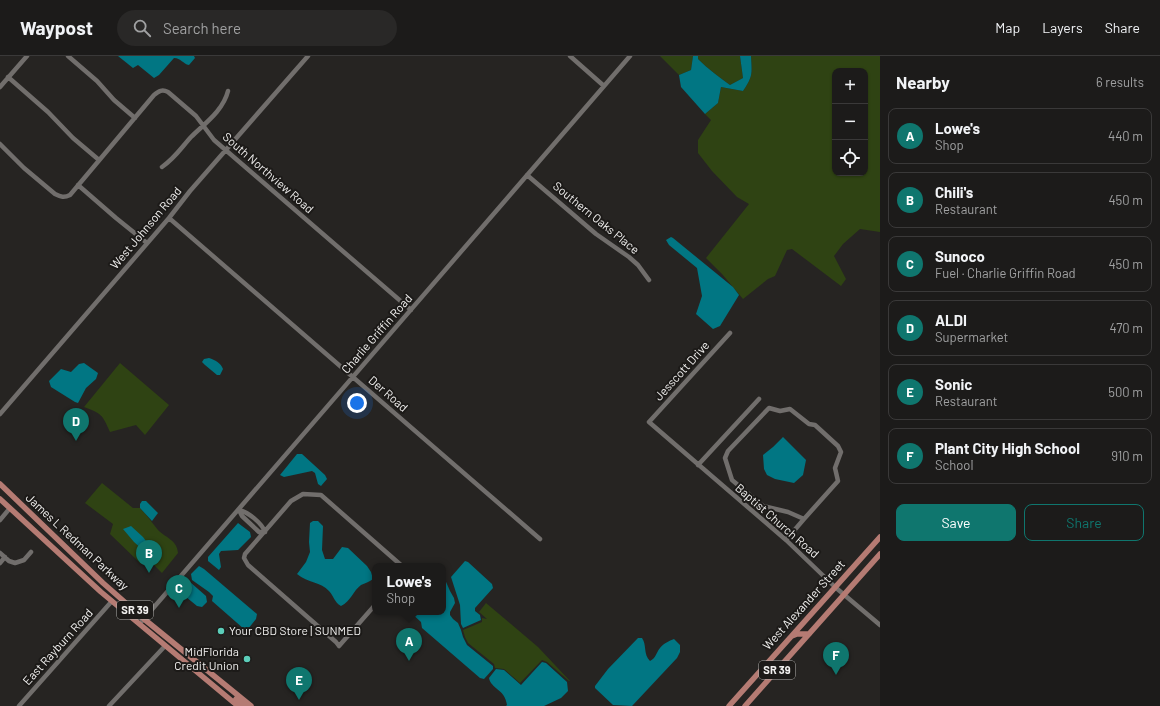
<!DOCTYPE html>
<meta charset="utf-8">
<style>
:root{--surface:#1c1b1a;--page:#292827;--text:#f1f3f6;--muted:#a0a1a2;--line:#3a3939;--accent:#0f766e}
body{margin:0;font-family:Barlow,sans-serif;background:var(--page);color:var(--text)}
.controls{position:absolute;right:12px;top:12px;display:grid;overflow:hidden;border-radius:8px;box-shadow:0 1px 3px #0004}
.controls button{width:36px;height:36px;display:grid;place-items:center;padding:0;border:0;border-bottom:1px solid var(--line);background:var(--surface);color:var(--text);font:20px sans-serif}
.you{position:absolute;left:357px;top:347px;width:14px;height:14px;margin:-10px;border:3px solid #fff;border-radius:50%;background:#1a73e8;box-shadow:0 0 0 6px #1a73e833}
.badge{display:grid;place-items:center;width:26px;height:26px;border-radius:50%;background:var(--accent);color:#fff;font-size:13px;font-weight:700}
.pin{position:absolute;translate:-50% -33px;filter:drop-shadow(0 1px 2px #0008)}
.pin::after{content:'';position:absolute;top:21px;width:14px;height:12px;background:inherit;clip-path:polygon(0 0,100% 0,50% 100%)}
.popup{position:absolute;left:372px;top:507px;width:74px;height:52px;box-sizing:border-box;display:grid;place-content:center;border-radius:8px;background:var(--surface);filter:drop-shadow(0 1px 3px #0005);font-size:13px;white-space:nowrap;color:var(--muted)}
.popup b{font-size:15px;color:var(--text)}
.popup::after{content:'';position:absolute;left:50%;top:100%;margin-left:-8px;border:8px solid transparent;border-top-color:var(--surface)}
.list{margin:0;padding:0;list-style:none}
h2{display:flex;justify-content:space-between;align-items:center;height:52px;margin:0;padding:0 16px;font-size:17px}
h2 small{font-size:13px;font-weight:400;color:var(--muted)}
.list li{display:grid;grid-template-columns:26px 1fr auto;gap:12px;align-items:center;box-sizing:border-box;height:56px;margin:0 8px 8px;padding:0 8px;border:1px solid var(--line);border-radius:8px}
.list b{display:block;font-size:15px;white-space:nowrap}
.list p{margin:0;font-size:13px;white-space:nowrap;color:var(--muted)}
.list em{font-size:13px;font-style:normal;color:var(--muted)}
.actions{display:flex;gap:8px;padding:12px 16px}
.actions a{flex:1;padding:9px 0;border:1px solid var(--accent);border-radius:8px;text-align:center;font-size:14px;color:var(--accent)}
.actions .main{background:var(--accent);color:#fff}
.icon{flex:none;width:22px;height:22px;fill:none;stroke:currentColor;stroke-width:2;stroke-linecap:round;stroke-linejoin:round}
.map{position:relative;flex:none;width:880px;height:650px;overflow:hidden}
header{display:flex;align-items:center;gap:24px;box-sizing:border-box;height:56px;padding:0 20px;background:var(--surface);border-bottom:1px solid var(--line)}
header strong{font-size:19px}
nav{display:flex;gap:22px;margin-inline-start:auto;font-size:14px}
.search{width:280px;height:36px;background:var(--page);display:flex;align-items:center;gap:10px;box-sizing:border-box;padding:0 14px;border-radius:22px;color:var(--muted);font-size:15px}
main{display:flex}
aside{flex:1;background:var(--surface)}
.map>svg:first-child{display:block}
.green{fill:#2f4313;fill-rule:evenodd}
.water{fill:#017683}
.lines{fill:none;stroke-linecap:round;stroke-linejoin:round}
.minor{stroke:#716e6c;stroke-width:4.5}
.major{stroke:#b57b73;stroke-width:5.5}
.poi-dot{fill:#5cceba;stroke:#1c1a18;stroke-width:1.5}
.labels{text-anchor:middle;stroke-width:4;stroke-linejoin:round;paint-order:stroke}
.shield{fill:#1c1a18;stroke:#b1b0ae;stroke-width:1}
.shield-label{font-size:11px;font-weight:bold;fill:#f1f0ef}
.street-label{font-size:12px;fill:#f1f0ef;stroke:#1c1a18}
.poi-label{font-size:12px;fill:#f1f0ef;stroke:#1c1a18;text-anchor:start}
</style>
<header>
<strong>Waypost</strong>
<div class="search"><svg class="icon" aria-label="search" viewBox="0 0 24 24"><circle cx="10" cy="10" r="6"/><path d="M15 15l6 6"/></svg>Search here</div>
<nav><a>Map</a><a>Layers</a><a>Share</a></nav>
</header>
<main>
<div class="map">
<svg width="880" height="650" viewBox="0 0 880 650">
<rect width="100%" height="100%" fill="#262422"/>
<!-- green -->
<path class="green" d="M660,0H693L691,14L679,19Z
M698,0H740L743,22L730,29C719,21 708,13 698,3Z
M751,0H880V176L860,173L843,188L834,200L846,223L841,230L792,193L787,194L775,220L768,223L743,243L722,218L706,202L749,148L737,141L712,115L698,97V84L711,64L705,58L718,47L721,31L743,35C753,20 752,18 751,0ZM835,15H865V117H835Z
M120,307L169,349L145,379L136,369L110,376C102,358 102,358 84,351Z
M102,427L133,452H140C147,459 152,467 158,474C166,482 177,484 178,497L162,517L149,504L141,508L110,478L113,468L85,447Z
M486,547L538,591L570,625H569L547,606L542,604L520,627L504,613L495,612L494,608L468,587L465,581L463,574L482,566V562L487,563L479,556Z"/>
<!-- water -->
<path class="water" d="M118,0H194L195,2L189,9C183,8 181,2 174,2L159,19L154,22L138,9L133,12Z
M693,0H698V3C708,13 719,21 730,29L743,22L740,0H751C752,18 753,20 743,35L721,31L718,47L705,58L681,31L679,19L691,14Z
M671,181L673,182L733,231L739,239L720,270L713,273L696,258L702,240L697,212L669,189L666,184Z
M209,302C215,304 221,307 223,313L220,319H217L205,309L202,306L204,303Z
M84,307L98,317L96,323L86,332L78,347L75,346L51,331L49,325L61,313L71,316L79,308Z
M783,381L806,404L803,419L794,427L775,423L767,419L764,413L763,399L773,391Z
M297,398H302L325,419L327,423L321,430L318,428L315,417L312,415L284,421L280,419Z
M142,445H146L158,457L152,465L140,452V448Z
M313,465H318L323,470L322,494L325,503H333L342,491L348,492L367,510L371,516L373,523C369,526 365,527 361,529C353,535 351,545 341,550C334,546 334,540 329,535C321,526 308,527 297,518L306,506L310,496L309,486L310,467Z
M238,467L250,476L251,481L238,494L221,495L219,498L221,511L219,514L208,505V501Z
M131,470L143,481L149,489L143,494L134,486L123,473Z
M465,505L468,506L492,528L493,532L475,552V555L480,559L481,564L463,572L461,568L460,549L451,521Z
M199,510L204,513L257,558L256,563L248,573H244L212,545L213,540L209,536L192,524L191,518Z
M443,519L450,535L454,542L455,547L450,556V559L453,563L458,567L461,574L463,581L467,589L493,610V613L484,623L480,622L422,572L421,566L410,556H443Z
M186,526H190L206,540L207,546L202,551L197,550L180,536L181,532Z
M638,582H642C647,589 643,598 650,605C656,602 656,597 660,592C664,587 669,585 674,583L680,589V596L677,602L632,650L613,649L595,632V630L608,613Z
M542,606L546,607L567,626L568,635L561,642L544,650H506L507,649C505,633 491,633 489,622L496,613L504,614L521,629Z"/>
<g class="lines">
<!-- minor -->
<path class="minor" d="M68,0L97,25L114,44L135,62
M570,0L604,30
M8,21L48,56L73,82L99,104
M0,31L27,0
M0,88L24,112L55,138C61,141 64,142 70,139L154,39C159,35 162,33 168,36L196,60L214,84L411,254
M162,111C175,102 181,92 191,81C204,68 223,55 228,35
M527,119L596,178L629,201L638,209L649,224
M78,129L116,162L147,187
M169,162L540,483
M730,277L649,366L786,484L835,531L880,569
M769,352L780,355L790,353L809,368L815,369L838,390L841,396L835,412L838,425L804,463L788,456L763,450L732,424L725,402L728,395Z
M0,358L169,162L190,135L308,0
M698,409L759,343
M239,454C248,456 262,467 265,476H259L242,460Z
M0,464L10,452
M786,484L804,463
M0,497L9,505L15,507L24,504L31,496
M0,507L5,501
M375,549L339,590L336,586L248,509L244,502L245,498L291,445L303,438L321,439L402,510
M142,565L630,0
M19,650L112,545
M109,650L165,590"/>
<!-- major -->
<path class="major" d="M0,428L103,527L144,563L251,650
M0,443L101,536L238,650
M792,580L797,578H809
M236,643L244,650
M729,650L880,481
M745,650L880,498"/>
</g>
<!-- markers -->
<g class="poi-dot">
<circle cx="221" cy="575" r="4"/>
<circle cx="247" cy="603" r="4"/>
</g>
<g class="labels">
<!-- shield labels -->
<g class="shield">
<rect x="117" y="545" width="36" height="18" rx="3"/>
<rect x="759" y="605" width="36" height="18" rx="3"/>
</g>
<g class="shield-label">
<text x="135" y="558">SR 39</text>
<text x="777" y="618">SR 39</text>
</g>
<!-- street labels -->
<g class="street-label">
<text transform="translate(268 117) rotate(41)" y="4">South Northview Road</text>
<text transform="translate(596 162) rotate(39)" y="4">Southern Oaks Place</text>
<text transform="translate(146 172) rotate(-50)" y="4">West Johnson Road</text>
<text transform="translate(377 278) rotate(-49)" y="4">Charlie Griffin Road</text>
<text transform="translate(682 315) rotate(-48)" y="4">Jesscott Drive</text>
<text transform="translate(388 338) rotate(41)" y="4">Der Road</text>
<text transform="translate(777 465) rotate(41)" y="4">Baptist Church Road</text>
<text transform="translate(77 486) rotate(43)" y="4">James L Redman Parkway</text>
<text transform="translate(804 549) rotate(-48)" y="4">West Alexander Street</text>
<text transform="translate(58 591) rotate(-48)" y="4">East Rayburn Road</text>
</g>
<!-- poi labels -->
<g class="poi-label">
<text x="229" y="579">Your CBD Store | SUNMED</text>
<text x="239" y="600" text-anchor="end">MidFlorida<tspan x="239" dy="14">Credit Union</tspan></text>
</g>
</g>
</svg>
<div class="controls">
<button>+</button>
<button>−</button>
<button><svg class="icon" aria-label="locate" viewBox="0 0 24 24"><circle cx="12" cy="12" r="6"/><path d="M12 2v4M12 18v4M2 12h4M18 12h4"/></svg></button>
</div>
<div class="you"></div>
<div class="pin badge" style="left:409px;top:605px">A</div>
<div class="popup"><b>Lowe's</b>Shop</div>
<div class="pin badge" style="left:149px;top:517px">B</div>
<div class="pin badge" style="left:179px;top:552px">C</div>
<div class="pin badge" style="left:76px;top:385px">D</div>
<div class="pin badge" style="left:299px;top:644px">E</div>
<div class="pin badge" style="left:836px;top:619px">F</div>
</div>
<aside>
<h2>Nearby<small>6 results</small></h2>
<ul class="list">
<li><span class="badge">A</span><div><b>Lowe's</b><p>Shop</p></div><em>440 m</em></li>
<li><span class="badge">B</span><div><b>Chili's</b><p>Restaurant</p></div><em>450 m</em></li>
<li><span class="badge">C</span><div><b>Sunoco</b><p>Fuel · Charlie Griffin Road</p></div><em>450 m</em></li>
<li><span class="badge">D</span><div><b>ALDI</b><p>Supermarket</p></div><em>470 m</em></li>
<li><span class="badge">E</span><div><b>Sonic</b><p>Restaurant</p></div><em>500 m</em></li>
<li><span class="badge">F</span><div><b>Plant City High School</b><p>School</p></div><em>910 m</em></li>
</ul>
<div class="actions"><a class="main">Save</a><a>Share</a></div>
</aside>
</main>
